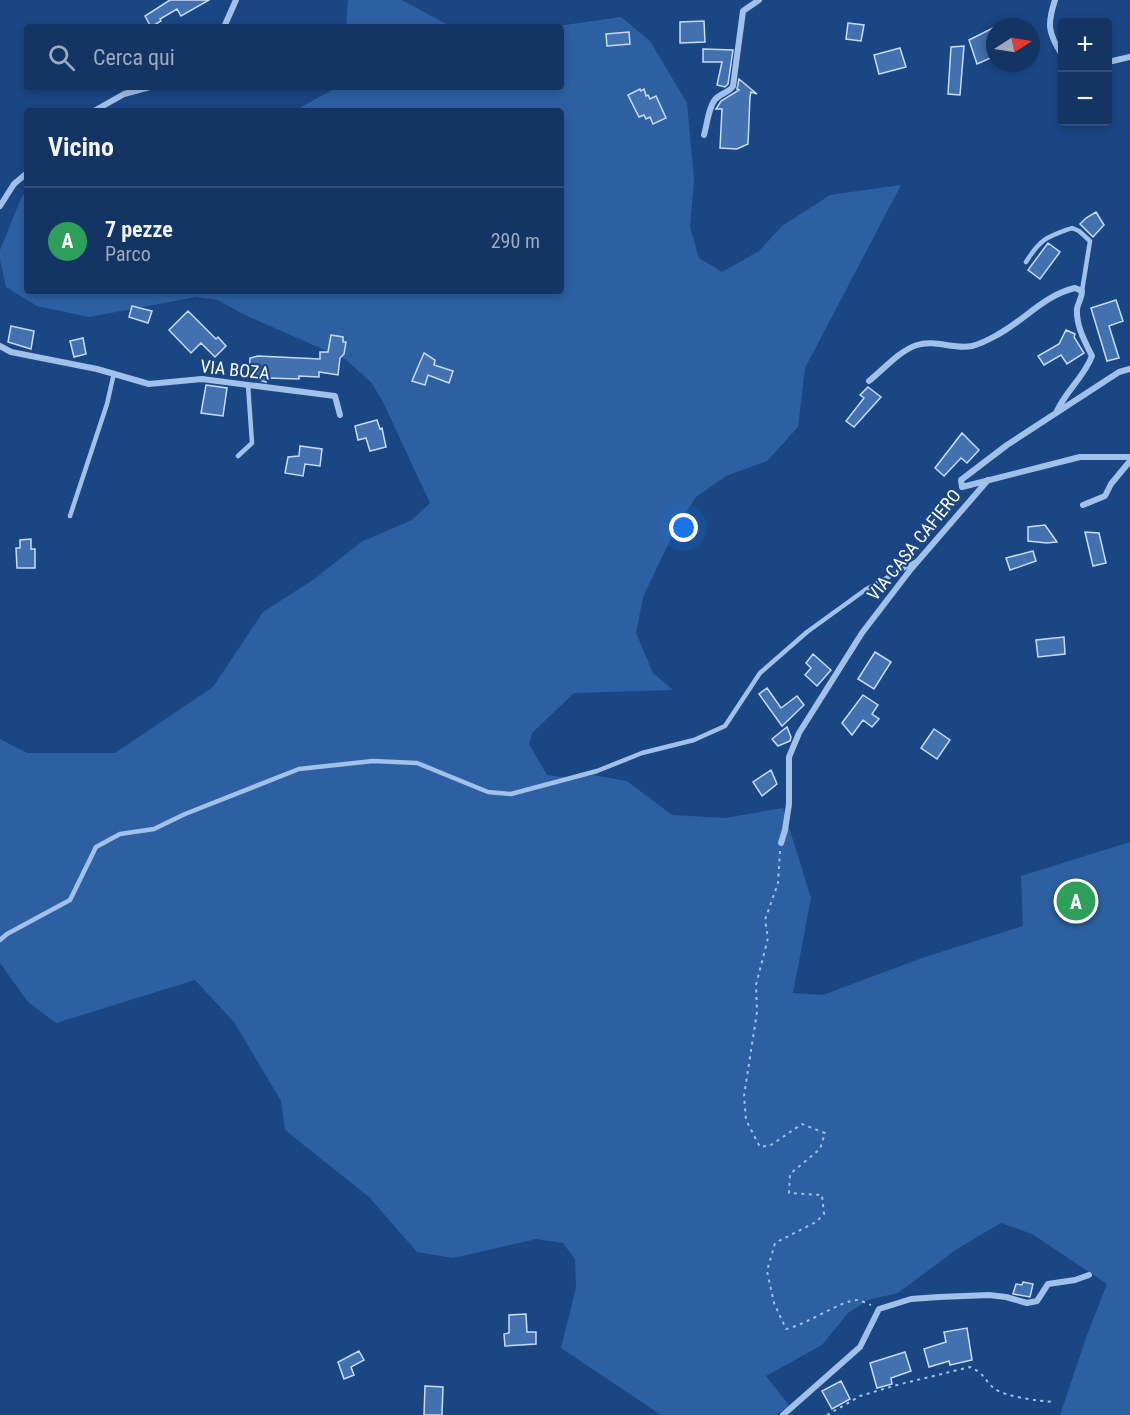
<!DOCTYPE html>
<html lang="it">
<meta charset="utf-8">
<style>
:root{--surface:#143463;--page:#1d3c69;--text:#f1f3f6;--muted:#9daabe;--line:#334f78;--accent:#fdd35d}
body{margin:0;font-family:"Roboto Condensed",sans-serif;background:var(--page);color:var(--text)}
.controls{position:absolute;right:18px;top:18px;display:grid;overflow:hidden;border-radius:6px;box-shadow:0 3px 9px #0003}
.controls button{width:54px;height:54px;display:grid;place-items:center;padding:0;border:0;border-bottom:2px solid var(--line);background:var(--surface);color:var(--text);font:30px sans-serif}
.compass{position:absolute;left:986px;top:18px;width:54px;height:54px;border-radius:50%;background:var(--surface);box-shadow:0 3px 9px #0003;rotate:78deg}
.you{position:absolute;left:684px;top:528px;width:21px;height:21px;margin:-15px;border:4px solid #fff;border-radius:50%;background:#1a73e8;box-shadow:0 0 0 9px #1a73e833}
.badge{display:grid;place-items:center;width:39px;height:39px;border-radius:50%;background:var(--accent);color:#fff;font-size:20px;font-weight:700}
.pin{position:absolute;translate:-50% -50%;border:3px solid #fff;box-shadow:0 2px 6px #0006}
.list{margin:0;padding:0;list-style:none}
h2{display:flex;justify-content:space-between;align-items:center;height:78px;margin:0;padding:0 24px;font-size:26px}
h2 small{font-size:20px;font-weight:400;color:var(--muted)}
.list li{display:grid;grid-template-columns:39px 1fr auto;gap:18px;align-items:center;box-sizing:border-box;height:108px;padding:0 24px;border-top:2px solid var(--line)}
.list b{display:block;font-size:22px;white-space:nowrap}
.list p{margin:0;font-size:20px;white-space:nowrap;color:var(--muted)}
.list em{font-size:20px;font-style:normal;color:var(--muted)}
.icon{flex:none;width:33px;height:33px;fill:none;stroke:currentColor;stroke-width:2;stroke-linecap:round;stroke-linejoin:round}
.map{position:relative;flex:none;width:1130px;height:1415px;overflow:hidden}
.search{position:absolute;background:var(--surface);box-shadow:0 3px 9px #0003;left:24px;top:24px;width:540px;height:66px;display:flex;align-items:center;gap:15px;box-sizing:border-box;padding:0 21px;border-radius:6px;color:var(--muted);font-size:22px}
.panel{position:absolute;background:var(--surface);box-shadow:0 3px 9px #0003;left:24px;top:108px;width:540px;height:186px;border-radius:6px}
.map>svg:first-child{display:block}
.green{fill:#2d60a2}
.building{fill:#4370ae;stroke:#c6dbf8;stroke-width:1.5}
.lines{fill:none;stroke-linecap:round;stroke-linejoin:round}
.path{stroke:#a1c1eb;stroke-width:2;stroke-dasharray:3 4.5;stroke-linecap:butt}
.lane{stroke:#a1c1eb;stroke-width:4.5}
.street{stroke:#a1c1eb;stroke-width:6}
.labels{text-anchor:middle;stroke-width:4.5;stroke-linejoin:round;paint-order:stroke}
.street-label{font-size:18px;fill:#fff;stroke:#1a4684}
</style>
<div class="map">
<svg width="1130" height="1415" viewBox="0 0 1130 1415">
<rect width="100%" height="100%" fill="#1a4684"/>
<!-- green -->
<path class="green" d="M348,0H402L446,24L459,27H346Z
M621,17L650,41L687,103L694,180L690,227L699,258L722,272L759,251L782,226L830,195L901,185L805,368L798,427L767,461L726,476L696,497L675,530L643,597L636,633L653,673L673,690L574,693L532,733L529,744L547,775L569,778L593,775L627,781L672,815L725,818L783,808L811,898L793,993L823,995L922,958L1023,926L1021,876L1130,842V1415H1060L1087,1335L1107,1284L1032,1234L1001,1223L957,1249L898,1293L868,1300L848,1313L822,1345L766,1376L789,1405L776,1415H661L561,1348L576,1288L575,1259L563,1243L536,1239L453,1258L417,1252L369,1197L285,1130L281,1101L234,1022L195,980L56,1023L28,1002L0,963V739L27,753H115L213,687L263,612L313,580L361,542L412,520L430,503L383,402L371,382L345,359L245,315L218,300L196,297L89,317L37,306L6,287L0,260V250L22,196L27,192V291H561V111H294L338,87H561V27H551Z"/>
<!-- building -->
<path class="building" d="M170,0H209L181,16L177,9L160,19L161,21L151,27L145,16Z
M704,21L705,42L680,43V22Z
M848,23L864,25L861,41L846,39Z
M995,27V56L977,64L969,40Z
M629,32L630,44L607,46L606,34Z
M964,46L960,95L948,94L951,47Z
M900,48L906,67L879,74L874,55Z
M703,49L733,50L728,84L725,87L717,85L722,62H703Z
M739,79L757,94L751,92L750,97L748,144L737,149L720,148L722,109H716L721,101L739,90L737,89Z
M640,89L641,91L644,89L646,96L648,95L650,99L656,96L666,118L653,124L650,117L646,119L644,115L639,117L628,95Z
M1096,212L1104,225L1093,237L1080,224L1086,218Z
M1048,243L1060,252L1040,279L1028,270Z
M1116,300L1123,321L1109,326L1119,358L1107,361L1091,308Z
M132,306L152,311L148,323L129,317Z
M188,311L216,339L218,337L226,346L215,357L201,343L191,353L169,330Z
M11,326L34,331L31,349L8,342Z
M1066,330L1075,334L1074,337L1084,353L1067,364L1061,355L1044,365L1038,356L1059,344Z
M331,335L343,337V342H346L344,354L340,358L338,375L319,372V377L299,376V379L268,378L266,382L249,377L250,358L258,356L320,359V352H328Z
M83,338L86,354L74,357L70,341Z
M424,353L435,360L434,365L453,371L449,383L428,375L425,385L412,381Z
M206,385L227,388L223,416L201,413Z
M868,387L881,397L854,427L846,421L864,398L860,395Z
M377,420L380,429L382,428L386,447L370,451L366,438L358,440L355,426Z
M962,433L979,450L967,463L961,458L944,476L935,468Z
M300,446L322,449L320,466L305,464L303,476L285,473L288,457L299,456Z
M1045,525L1057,542L1047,543L1028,541V527Z
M1085,532L1099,533L1106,563L1093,566Z
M31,539V549H35V568H17L16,548H20V540Z
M1033,551L1036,561L1010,570L1006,558Z
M1064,637L1065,654L1038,657L1036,640Z
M875,652L891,662L874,689L858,679Z
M813,654L831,670L817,686L805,675L811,668L806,663Z
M767,688L781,708L797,696L804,705L782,726L759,694Z
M863,695L878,705L872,714L879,719L872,727L863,720L852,735L842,723Z
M787,727L791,737L790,741L778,746L772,739Z
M934,729L950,740L937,759L921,748Z
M771,770L777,784L762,796L753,782Z
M1023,1282L1033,1284L1030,1297L1013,1294L1016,1284L1022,1285Z
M526,1314L527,1332H536V1344L505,1346L504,1334L509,1333V1315Z
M967,1328L972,1360L950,1365L949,1361L929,1367L924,1349L946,1342L944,1332Z
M359,1351L364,1360L351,1367L354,1375L344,1379L338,1362Z
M905,1352L911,1371L891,1378L892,1384L877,1388L870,1363Z
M841,1381L850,1399L832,1409L822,1391Z
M425,1386L443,1387L442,1415H424Z"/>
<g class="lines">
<!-- path -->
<path class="path" d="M780,851L778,883L765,920L768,938L756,985L757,1012L744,1096L746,1120L760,1147L771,1145L802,1124L825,1133L820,1149L790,1174L789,1193L822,1195L824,1214L816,1222L775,1243L767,1271L774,1303L786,1329C808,1324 840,1301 857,1300C861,1300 867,1304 871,1305
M827,1415L860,1396L897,1385L970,1367C986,1374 984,1381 995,1389C1006,1397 1040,1401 1053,1402"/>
<!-- lane -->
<path class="lane" d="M1026,262C1041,238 1047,237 1072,228L1079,231L1090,241L1082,291
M238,456L252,443L248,385
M70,516L107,404L114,373
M0,940L7,934L70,900L96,847L120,834L154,829L185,814L299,769L373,761L417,763L488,792L511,794L597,771L642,753L694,740L725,726L760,673L807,632L865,590L917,561"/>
<!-- street -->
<path class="street" d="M1055,0C1047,24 1048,33 1062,55
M224,27L236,0
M1108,62L1130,57
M94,111L124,94L150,87
M704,135C707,125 708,110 714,101C719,93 728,94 733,86L743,11L759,0
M0,206L14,184L27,173
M0,346L11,352L97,369L149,384L202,379L335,396L340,415
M1130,369L1119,372L1007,445L961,480L962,487L1080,457H1130
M869,381C884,369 899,351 917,345C935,339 954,350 972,346C980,344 990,339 997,335C1024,321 1044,295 1075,288L1082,291C1082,299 1078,302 1077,309C1076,326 1085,342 1092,356C1084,377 1066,391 1057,411
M1083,505L1105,496L1111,484L1130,461
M781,843L785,830L789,804V757L799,733L862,633L911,569L988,480
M783,1415L860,1347L879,1309L911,1299L939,1297L989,1295L1006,1297L1027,1303L1037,1301L1048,1284L1075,1280L1089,1275"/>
</g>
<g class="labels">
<!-- street labels -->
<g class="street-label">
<text transform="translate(235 370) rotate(6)" y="6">VIA BOZA</text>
<text transform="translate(914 545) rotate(-51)" y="6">VIA CASA CAFIERO</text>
</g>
</g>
</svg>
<div class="controls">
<button>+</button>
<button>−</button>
</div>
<svg class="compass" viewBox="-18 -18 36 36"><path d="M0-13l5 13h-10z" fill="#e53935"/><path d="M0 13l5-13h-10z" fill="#9daabe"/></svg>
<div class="you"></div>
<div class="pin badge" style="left:1076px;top:901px;background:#2e9e5b">A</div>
<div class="search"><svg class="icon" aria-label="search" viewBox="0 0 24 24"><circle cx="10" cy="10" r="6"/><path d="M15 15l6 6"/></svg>Cerca qui</div>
<section class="panel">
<h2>Vicino<small></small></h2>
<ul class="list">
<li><span class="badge" style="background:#2e9e5b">A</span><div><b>7 pezze</b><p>Parco</p></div><em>290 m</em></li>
</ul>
</section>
</div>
